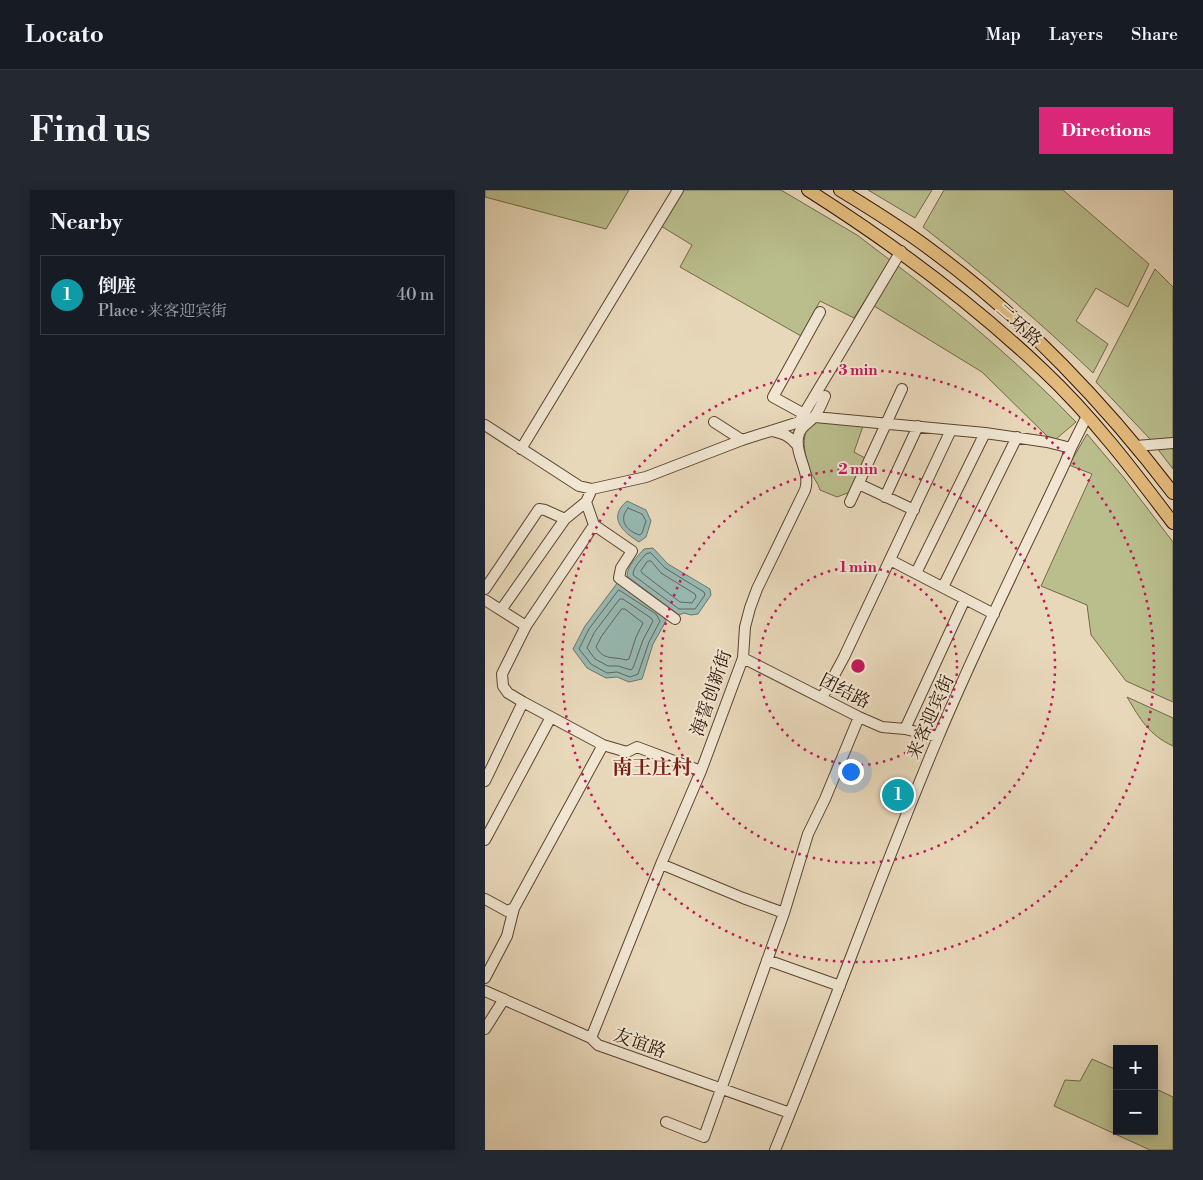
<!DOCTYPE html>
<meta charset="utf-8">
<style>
:root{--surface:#171b24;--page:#242831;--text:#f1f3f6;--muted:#9ea1a6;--line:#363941;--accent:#db2777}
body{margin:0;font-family:"Libre Bodoni","Noto Serif SC",serif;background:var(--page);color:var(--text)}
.controls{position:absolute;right:15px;bottom:15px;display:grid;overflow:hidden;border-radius:0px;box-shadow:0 2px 12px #0003}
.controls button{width:45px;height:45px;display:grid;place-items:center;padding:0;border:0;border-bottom:1px solid var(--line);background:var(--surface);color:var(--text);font:25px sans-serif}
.you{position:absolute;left:365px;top:581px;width:18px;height:18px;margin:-12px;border:4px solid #fff;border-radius:50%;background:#1a73e8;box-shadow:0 0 0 8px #1a73e833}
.badge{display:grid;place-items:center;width:32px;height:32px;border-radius:50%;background:var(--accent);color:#fff;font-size:16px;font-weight:700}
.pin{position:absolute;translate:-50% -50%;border:2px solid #fff;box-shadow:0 1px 5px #0006}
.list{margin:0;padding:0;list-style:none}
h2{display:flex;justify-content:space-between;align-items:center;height:65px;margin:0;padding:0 20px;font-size:21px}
h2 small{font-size:16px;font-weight:400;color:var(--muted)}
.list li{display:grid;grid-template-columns:32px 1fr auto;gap:15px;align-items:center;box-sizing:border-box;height:80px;margin:0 10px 10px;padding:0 10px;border:1px solid var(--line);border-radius:0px}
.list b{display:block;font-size:19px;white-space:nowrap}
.list p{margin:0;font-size:16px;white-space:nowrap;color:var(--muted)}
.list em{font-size:16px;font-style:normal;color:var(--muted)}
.map{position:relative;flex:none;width:688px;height:960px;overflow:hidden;border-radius:0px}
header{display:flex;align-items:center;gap:30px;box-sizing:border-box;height:70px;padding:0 25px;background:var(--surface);border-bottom:1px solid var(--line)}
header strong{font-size:24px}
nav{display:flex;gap:28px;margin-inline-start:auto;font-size:18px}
.intro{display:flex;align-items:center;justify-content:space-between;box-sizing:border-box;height:120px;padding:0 30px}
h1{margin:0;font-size:35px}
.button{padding:12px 22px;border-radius:0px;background:var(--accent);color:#fff;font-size:18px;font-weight:700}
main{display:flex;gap:30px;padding:0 30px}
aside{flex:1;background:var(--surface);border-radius:0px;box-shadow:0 2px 12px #0003}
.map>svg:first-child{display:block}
.green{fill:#babe8d;stroke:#746846}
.water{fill:#97b9b3;stroke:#6d766b}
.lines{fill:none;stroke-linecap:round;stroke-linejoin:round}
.shore{stroke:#63655a;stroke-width:1}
.minor-casing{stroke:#5d432e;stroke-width:12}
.major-casing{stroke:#2f1100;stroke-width:14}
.minor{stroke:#f0e6d2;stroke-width:10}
.major{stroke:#e4bc7d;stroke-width:12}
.ring{fill:none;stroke:#c2185b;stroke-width:2.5;stroke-dasharray:2.5 5}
.labels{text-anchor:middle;stroke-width:4;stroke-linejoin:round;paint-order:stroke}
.street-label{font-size:18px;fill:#2f1100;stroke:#f0e6d2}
.quarter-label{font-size:20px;font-weight:bold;fill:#7a1f14;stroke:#f0e6d2}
.centre{fill:#c2185b;stroke:#f0e6d2;stroke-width:2.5}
.ring-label{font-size:15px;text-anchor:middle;font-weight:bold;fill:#c2185b;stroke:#f0e6d2;stroke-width:4;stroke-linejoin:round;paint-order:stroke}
</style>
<header>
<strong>Locato</strong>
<nav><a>Map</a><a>Layers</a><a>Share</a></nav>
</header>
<div class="intro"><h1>Find us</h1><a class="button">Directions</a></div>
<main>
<aside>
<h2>Nearby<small></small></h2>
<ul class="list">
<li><span class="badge" style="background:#0f9aa8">1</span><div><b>倒座</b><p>Place · 来客迎宾街</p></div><em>40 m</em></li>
</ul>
</aside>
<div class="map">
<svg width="688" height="960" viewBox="0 0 688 960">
<rect width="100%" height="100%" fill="#e8d8ba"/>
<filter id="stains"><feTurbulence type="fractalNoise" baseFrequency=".004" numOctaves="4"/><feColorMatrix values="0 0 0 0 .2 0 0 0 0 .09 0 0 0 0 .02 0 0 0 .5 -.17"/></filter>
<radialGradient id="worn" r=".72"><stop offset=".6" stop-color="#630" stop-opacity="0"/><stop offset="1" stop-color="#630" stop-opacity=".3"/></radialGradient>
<!-- green -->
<path class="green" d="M0,0H144L121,39L0,7Z
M196,0H296L372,45L405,70L369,128L335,111L316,146L195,77L207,55L176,36Z
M383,0H447L430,28Z
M459,0H578L664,74L643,117L611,98L591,131L623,154L608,183C554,131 497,83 438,37Z
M413,76C476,124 536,175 591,232L571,249L562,246L497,182L389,116Z
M670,79L688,97V279L665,249L611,192Z
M336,231L378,236L369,262L380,268L365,302L352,307L335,300C333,292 327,287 325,280C319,263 312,235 336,231Z
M602,244L640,289L688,352V512L641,491L606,445L602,415L556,396L607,284L584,275Z
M642,507L688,528V556C664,545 655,529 642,507Z
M607,869L632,880V941H669V898L688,907V960H665L569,916L580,890L595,891Z"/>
<!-- water -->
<path class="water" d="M142,311L161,320L166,331L161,347L154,352C138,342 122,328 142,311Z
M168,358L183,374L225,399L226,405L213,424L206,425L199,423L194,425L142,386C142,376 152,367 159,359Z
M133,392L175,420L181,431L168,454L157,489L144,492L132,487L121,488L102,478L88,459L100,436Z"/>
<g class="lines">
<!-- shore -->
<path class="shore" d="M143,318L157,324L161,331L157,343L155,345C141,341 133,330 143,318Z
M166,363L180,378L219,402L220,405L210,419H194L148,385C148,377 156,370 161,364Z
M163,371H166L176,383L210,404L211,407L207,413L195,412L157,383L156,381Z
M134,400L171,424L175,431L164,452L153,484L145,487L132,482L122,483L106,474L94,459L104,439Z
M135,409H138L166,428L168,431L158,450L148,478L146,480L133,476H123L110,469L102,458L109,443Z
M137,419H140L158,433L151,447L144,469L141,470C128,466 119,471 111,457L116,447Z"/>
<defs>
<path id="minor" d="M319,224L288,207L335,122
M229,232L257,250
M314,232L416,61
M0,235L94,296L107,299L161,287L257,250L330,227L500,243L562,252L586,258
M287,241C298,243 305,246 312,255
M651,256L688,253
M36,259L193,0
M374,294L429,320
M107,299L101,312L109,335L41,436L17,484L18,496L23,503L38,512L118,555L142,562L152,557L216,581
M400,307L433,236
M365,312L417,199
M109,335L147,361L136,378L134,388L190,429
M405,370L509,424
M431,383L500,243
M458,397L532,247
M0,399L54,319L60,320L80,329
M0,410L41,436
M16,420L80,329L101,312
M258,468L374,527L397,537L420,539L453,547
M337,508L359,467L466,240
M420,539L480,409
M0,591L38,512
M0,650L66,527
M176,674L258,708L299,723
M0,709L22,721L29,718
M282,770L355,796
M0,788L22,746L29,718L118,555
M0,801L106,848L113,855L305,923
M0,839L19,809
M106,848L176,674L216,581L258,468L260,437L265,418L272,399L320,300C326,282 310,266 313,248C314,237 323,234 329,227C334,221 337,213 340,206
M181,932L219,947L299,723L323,644L340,609L374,527
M290,960C346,824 395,685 452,550C491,456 537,365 580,273L586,258L602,226"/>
<path id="major" d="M323,0C408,54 485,111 558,180C607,226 648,280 688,333
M355,0C388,20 420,40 450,63C539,129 621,215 688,303"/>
</defs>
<!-- minor casing -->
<use href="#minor" class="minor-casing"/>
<!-- major casing -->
<use href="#major" class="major-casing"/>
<!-- minor -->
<use href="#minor" class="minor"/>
<!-- major -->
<use href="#major" class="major"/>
</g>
<!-- distance rings -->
<g class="ring">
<circle cx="373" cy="476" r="99"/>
<circle cx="373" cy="476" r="197"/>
<circle cx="373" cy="476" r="296"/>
</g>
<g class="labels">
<!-- street labels -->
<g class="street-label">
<text transform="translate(534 135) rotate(41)" y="6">二环路</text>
<text transform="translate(360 501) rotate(27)" y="6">团结路</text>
<text transform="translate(226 503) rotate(-71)" y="6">海誓创新街</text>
<text transform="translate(445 527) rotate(-66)" y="6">来客迎宾街</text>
<text transform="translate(155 853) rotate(20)" y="6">友谊路</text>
</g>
<!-- quarter labels -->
<g class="quarter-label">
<text x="167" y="584">南王庄村</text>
</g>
</g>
<circle cx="373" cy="476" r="8" class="centre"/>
<g class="ring-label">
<text x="373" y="185">3 min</text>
<text x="373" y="284">2 min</text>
<text x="373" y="382">1 min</text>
</g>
<rect width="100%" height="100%" filter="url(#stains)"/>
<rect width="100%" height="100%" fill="url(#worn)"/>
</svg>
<div class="controls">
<button>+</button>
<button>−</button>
</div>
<div class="you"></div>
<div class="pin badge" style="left:413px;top:605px;background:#0f9aa8">1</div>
</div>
</main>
